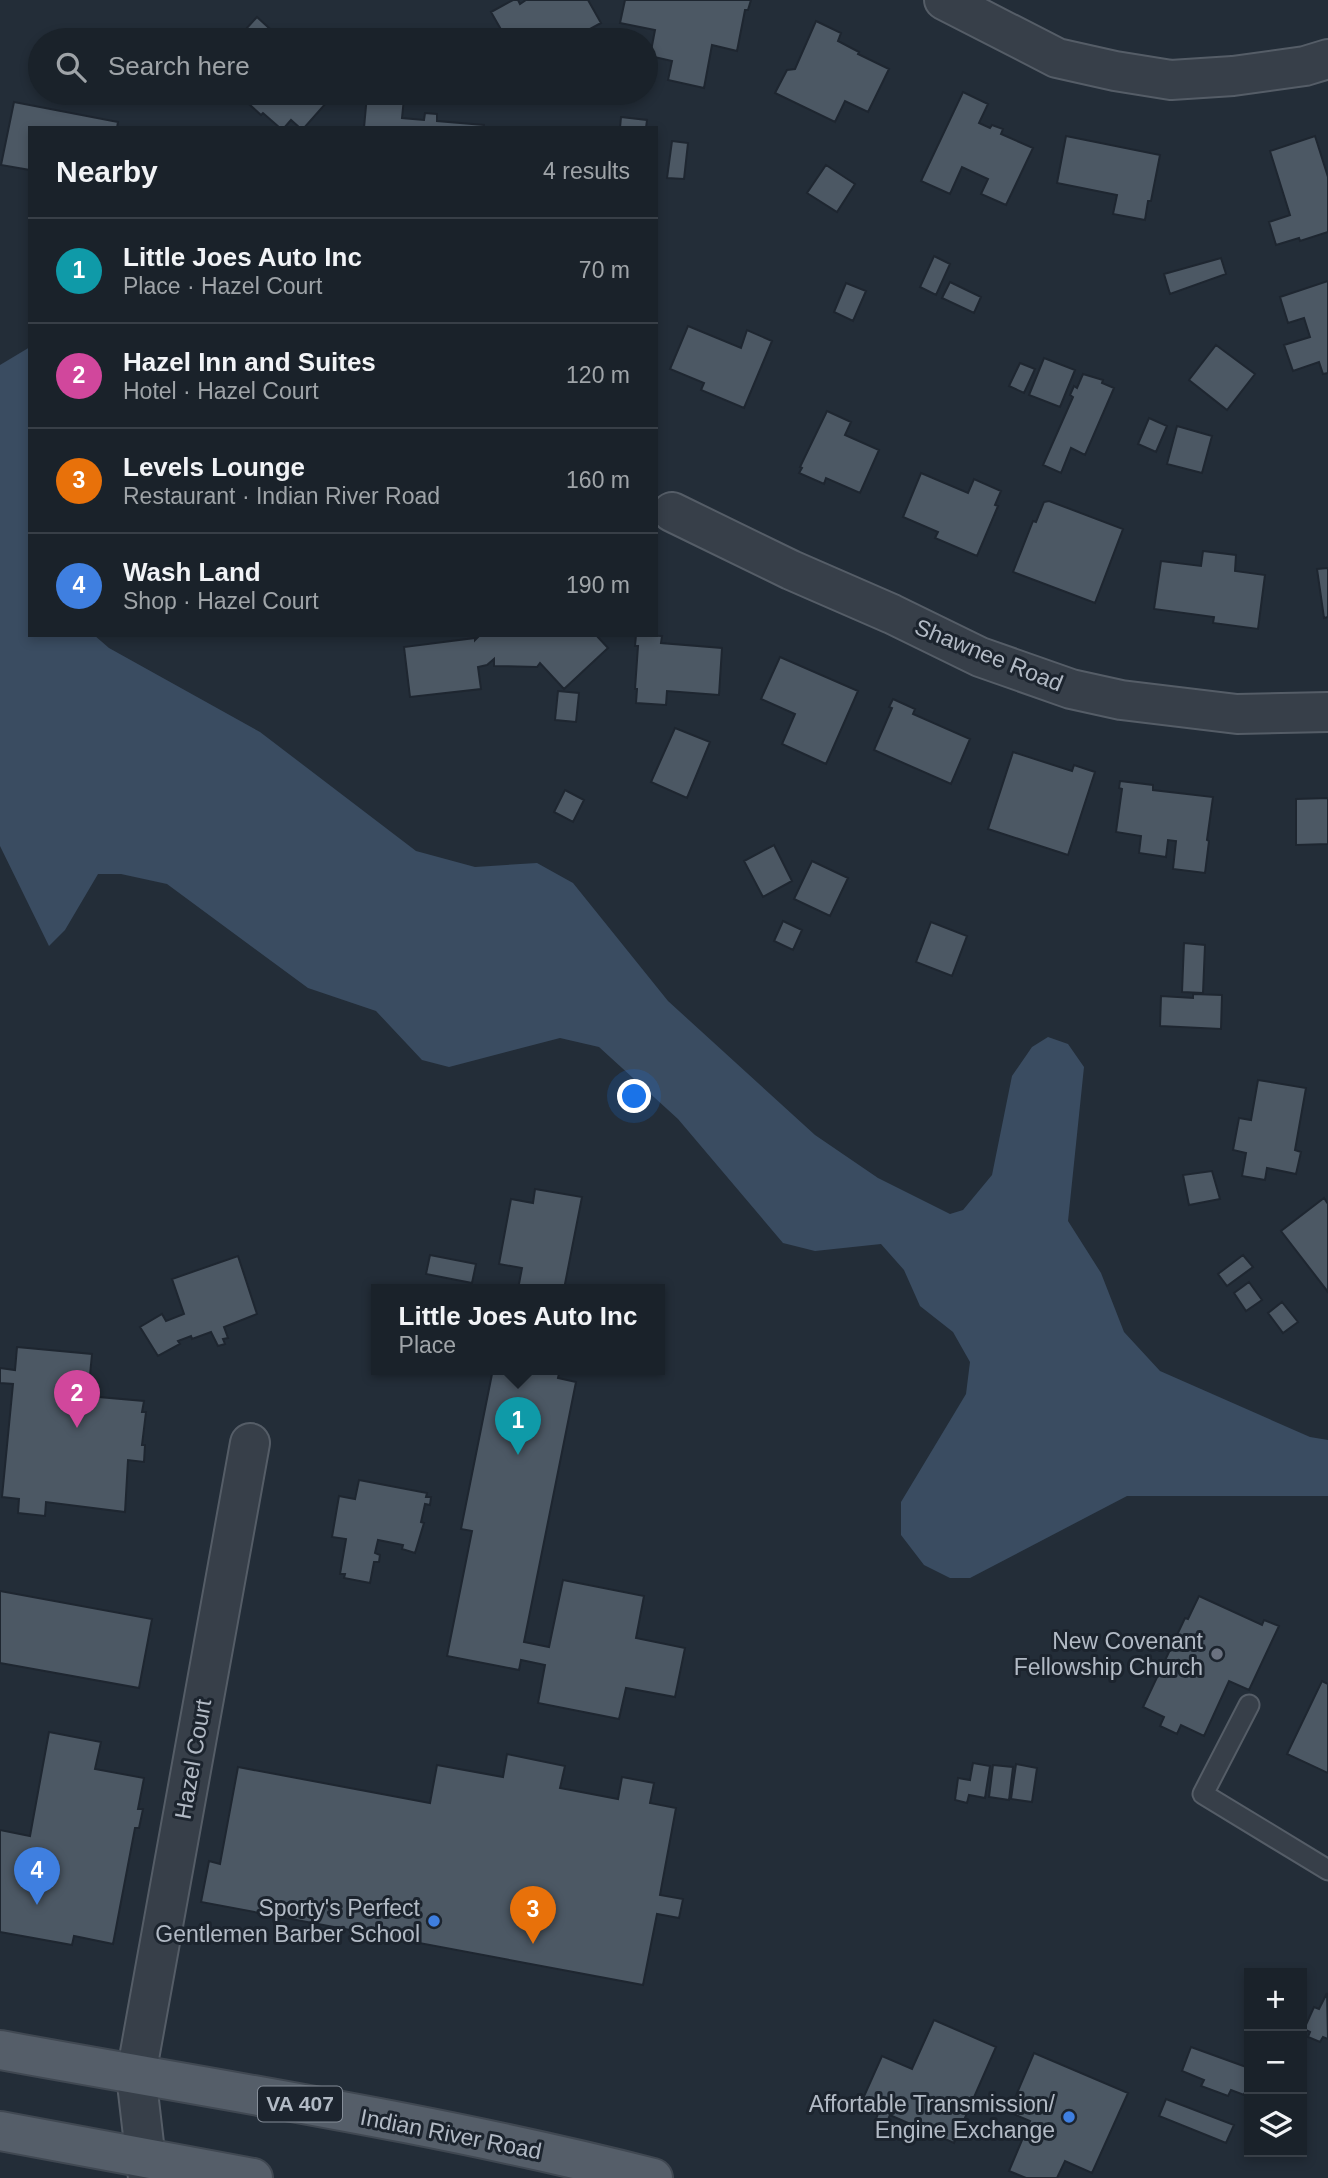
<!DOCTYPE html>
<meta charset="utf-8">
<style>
:root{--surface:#1a222a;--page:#232a32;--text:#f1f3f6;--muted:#9fa4a8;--line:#383f47;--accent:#b45309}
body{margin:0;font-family:Arial,sans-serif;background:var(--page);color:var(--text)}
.controls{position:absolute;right:21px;bottom:21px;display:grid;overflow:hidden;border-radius:0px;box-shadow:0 4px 10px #0003}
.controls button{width:63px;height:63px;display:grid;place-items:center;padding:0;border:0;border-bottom:2px solid var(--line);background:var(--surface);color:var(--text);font:35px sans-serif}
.you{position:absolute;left:635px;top:1097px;width:24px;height:24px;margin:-18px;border:5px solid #fff;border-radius:50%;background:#1a73e8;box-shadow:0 0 0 10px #1a73e833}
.badge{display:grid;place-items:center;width:46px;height:46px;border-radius:50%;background:var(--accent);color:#fff;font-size:23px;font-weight:700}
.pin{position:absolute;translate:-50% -58px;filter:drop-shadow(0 2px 4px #0008)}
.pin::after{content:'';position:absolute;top:37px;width:24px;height:21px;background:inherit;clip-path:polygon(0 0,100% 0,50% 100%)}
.popup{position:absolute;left:371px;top:1284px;width:294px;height:91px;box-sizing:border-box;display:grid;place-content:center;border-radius:0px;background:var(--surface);filter:drop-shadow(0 2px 5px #0005);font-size:23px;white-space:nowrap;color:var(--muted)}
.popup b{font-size:26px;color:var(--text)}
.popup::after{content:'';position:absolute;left:50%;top:100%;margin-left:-14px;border:14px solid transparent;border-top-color:var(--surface)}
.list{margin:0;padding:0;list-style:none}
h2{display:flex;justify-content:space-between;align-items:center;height:91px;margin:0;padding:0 28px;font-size:30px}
h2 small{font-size:23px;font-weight:400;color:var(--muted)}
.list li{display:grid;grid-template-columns:46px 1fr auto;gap:21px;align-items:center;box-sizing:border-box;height:105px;padding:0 28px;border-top:2px solid var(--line)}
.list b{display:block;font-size:26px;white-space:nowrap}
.list p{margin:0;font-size:23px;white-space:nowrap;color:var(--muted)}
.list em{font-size:23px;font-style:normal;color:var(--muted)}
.icon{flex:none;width:38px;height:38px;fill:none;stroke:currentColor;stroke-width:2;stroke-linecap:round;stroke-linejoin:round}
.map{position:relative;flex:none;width:1328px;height:2178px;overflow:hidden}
.search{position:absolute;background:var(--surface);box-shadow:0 4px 10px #0003;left:28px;top:28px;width:630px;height:77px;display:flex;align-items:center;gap:18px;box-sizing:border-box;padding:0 24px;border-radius:38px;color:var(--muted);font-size:26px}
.panel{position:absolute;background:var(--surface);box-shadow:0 4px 10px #0003;left:28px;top:126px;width:630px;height:511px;border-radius:0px}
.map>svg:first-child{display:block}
.water{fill:#3a4c61}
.building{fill:#4c5864;stroke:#1e2630;stroke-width:2}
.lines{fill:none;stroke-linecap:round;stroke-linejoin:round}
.service-casing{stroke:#555d67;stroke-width:23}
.minor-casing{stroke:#555d67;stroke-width:42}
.tertiary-casing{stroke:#555d67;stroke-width:42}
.primary-casing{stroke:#404852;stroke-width:42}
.service{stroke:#373f49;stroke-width:19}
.minor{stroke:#373f49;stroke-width:38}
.tertiary{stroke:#373f49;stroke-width:38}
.primary{stroke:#555e69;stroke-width:38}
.worship-dot{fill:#6b7280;stroke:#1c242e;stroke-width:2.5}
.shop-dot{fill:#3f7fe0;stroke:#1c242e;stroke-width:2.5}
.labels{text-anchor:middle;stroke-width:6;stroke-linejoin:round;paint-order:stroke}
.shield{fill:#1c242e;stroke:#858d98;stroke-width:2}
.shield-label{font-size:21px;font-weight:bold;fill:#b2bac5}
.street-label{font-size:23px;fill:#b2bac5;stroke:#1c242e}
.poi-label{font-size:23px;fill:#b2bac5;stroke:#1c242e;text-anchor:end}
</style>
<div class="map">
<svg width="1328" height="2178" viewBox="0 0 1328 2178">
<rect width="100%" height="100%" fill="#232d38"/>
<!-- water -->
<path class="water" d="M30,347V635H94L109,648L260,732L416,851L475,867L537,863L573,883L668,1001L815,1135L878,1178L950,1214L963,1210L992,1175L1012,1076L1032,1047L1048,1037L1068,1044L1084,1067L1068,1221L1101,1273L1124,1332L1160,1371L1310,1437L1328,1440V1496H1127L970,1578H950L924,1565L901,1535V1502L966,1394L970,1362L953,1332L920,1306L904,1270L881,1244L815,1251L783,1243L678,1119L599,1047L560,1038L449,1067L422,1060L376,1011L308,988L167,884L121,874H98L65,930L49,946L0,846V365Z"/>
<!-- building -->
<path class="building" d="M513,0H518L520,4L526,0H588L601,23L570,40H507L491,12Z
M625,0H751L748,10H745L737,51L712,45L704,88L668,80L672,61L650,56L655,30L620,23Z
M257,17L282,40H236Z
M816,21L841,33L838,41L859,52L858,54L889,69L868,112L845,101L835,122L775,93L787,70L795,69Z
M963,92L988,104L979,123L990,128L992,125L1003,129L1001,134L1033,148L1006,205L981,194L988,179L962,167L950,194L921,181Z
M237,93H335L304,128H300L291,120L284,128H280L263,113L261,115Z
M367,95L404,98L402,118L424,120L425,113L437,114V121L484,125V128H364Z
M14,102L118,122L117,128H30V170L1,165Z
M621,117L647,120L646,128H620Z
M1066,136L1160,155L1151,201H1148L1145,220L1113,214L1117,195L1057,183Z
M1315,136L1328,177V232L1300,241L1299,238L1276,245L1269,222L1290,215L1270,151Z
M672,141L688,143L684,179L667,178Z
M826,165L855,184L837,212L807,193Z
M934,256L950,264L936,295L920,287Z
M1221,258L1226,274L1170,294L1164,274Z
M1328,281V373L1323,374L1319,362L1293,371L1284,345L1310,337L1304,318L1288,323L1280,297Z
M950,282L981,297L974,313L942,298Z
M846,283L866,291L853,321L834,312Z
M688,326L741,348L747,330L772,341L744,408L701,390L704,383L670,369Z
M1216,345L1255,374L1227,410L1189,380Z
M1044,358L1075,370L1060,407L1029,395Z
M1020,363L1035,369L1024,393L1009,386Z
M1083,374L1103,380L1102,383L1114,388L1085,455L1071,448L1061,473L1043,465L1073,397L1070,395L1074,386L1077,388Z
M827,411L851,422L845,435L879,450L860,493L826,478L824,484L799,473L802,468L800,467Z
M1149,418L1167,426L1156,452L1138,444Z
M1177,426L1212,436L1202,473L1167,464Z
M921,473L968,493L974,479L1001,491L995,505L998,506L977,556L935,538L938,532L903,517Z
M1049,501L1123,529L1095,603L1013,572L1033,521L1036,522L1044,502Z
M1203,551L1236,555L1235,571L1265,575L1258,629L1213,623L1214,617L1154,609L1161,561L1201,566Z
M1328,568V617L1324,618L1317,569Z
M480,635H596L608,648L564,689L540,663L537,667L494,666V659L487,665L478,667L481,689L410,697L404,647L475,638V640Z
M636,635L662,636L661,643L722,648L719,695L667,691L666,705L636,703L637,689H635L638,646H635Z
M780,657L858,691L826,764L782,744L795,714L761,699Z
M558,691L579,693L576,722L555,720Z
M893,699L915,709L913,714L970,739L951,784L874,750L892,708L889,707Z
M675,728L710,742L687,798L651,782Z
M1013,752L1072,771L1074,765L1095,772L1068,855L988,829Z
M1120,781L1153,785V790L1213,797L1207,840L1209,841L1205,873L1173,869L1176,841L1168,840L1166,857L1139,853L1141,836L1116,832L1122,789L1119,788Z
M565,790L584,800L573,822L554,812Z
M1328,798V844L1296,845V799Z
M774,845L792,881L763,897L744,861Z
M812,861L848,878L830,916L794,899Z
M783,921L802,930L793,950L774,941Z
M931,922L967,936L952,976L916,962Z
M1184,943L1205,945L1203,993L1182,992Z
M1193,994L1222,995L1221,1029L1160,1026L1161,996L1193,998Z
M1258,1080L1306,1088L1295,1150L1301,1152L1296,1174L1267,1168L1265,1180L1242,1176L1246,1153L1233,1150L1239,1118L1251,1120Z
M1212,1171L1220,1199L1189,1205L1183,1175Z
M535,1189L582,1197L564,1289H518L522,1268L499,1264L511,1199L533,1203Z
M1324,1198L1328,1204V1292L1281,1231Z
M430,1255L476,1264L472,1283L426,1274Z
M1243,1255L1253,1267L1227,1286L1218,1274Z
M238,1256L257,1314L224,1327L228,1338L223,1339L225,1344L218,1346L211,1332L192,1339L191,1336L178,1341L180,1344L158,1356L140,1327L162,1314L166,1321L184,1314L172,1279Z
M1249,1282L1262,1300L1246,1311L1234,1293Z
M1282,1302L1298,1322L1283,1333L1268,1313Z
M17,1347L92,1354L88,1396L144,1401L142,1412H146L142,1445H145L144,1462L128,1460L125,1512L46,1502L45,1516L18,1513L19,1499L2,1497L13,1384L0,1383V1368L15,1370Z
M493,1369H560L558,1378L576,1382L524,1642L549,1647L563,1580L644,1596L636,1638L685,1648L675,1697L626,1688L619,1719L538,1703L545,1665L521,1660L519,1670L447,1656L472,1531L461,1529Z
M359,1480L427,1493L426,1497H431L430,1505L425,1504L421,1522L424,1523L415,1553L402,1549L403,1545L378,1540L375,1553L380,1555L379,1562H374L370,1583L344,1578L345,1574H340L346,1539L332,1537L339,1496L355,1499Z
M0,1591L152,1619L139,1688L0,1663Z
M1199,1596L1262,1625L1264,1620L1279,1626L1249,1690L1229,1681L1204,1736L1181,1725L1177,1734L1160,1726L1164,1717L1143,1707L1185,1618L1188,1619Z
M1322,1681L1328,1684V1773L1287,1754Z
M49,1732L101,1742L95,1769L144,1778L138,1809H143L139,1828H135L113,1944L74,1936L72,1945L0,1932V1830L30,1836Z
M507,1754L565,1766L560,1788L618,1799L622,1777L654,1783L650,1803L676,1808L660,1895L683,1899L679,1918L657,1914L643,1985L201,1902L209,1861L220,1864L238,1767L430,1803L437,1765L503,1777Z
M973,1763L990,1766L985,1798L969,1795L967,1803L955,1800L958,1778L970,1780Z
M1016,1764L1037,1768L1032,1802L1011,1799Z
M993,1765L1013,1767L1009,1800L989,1797Z
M1327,1993L1328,2039L1323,2037L1320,2042L1308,2037L1310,2032L1304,2029L1314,2007L1319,2009Z
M934,2020L996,2047L954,2143L890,2115L886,2124L876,2119L879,2111L861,2103L882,2056L912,2069Z
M1191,2047L1249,2068V2080L1244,2095L1231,2090L1228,2096L1201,2086L1204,2080L1182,2071Z
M1034,2053L1128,2093L1092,2173L1065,2161L1057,2178H1026L1009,2171L1030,2121L1009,2112Z
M1166,2099L1234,2125L1226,2143L1159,2116Z"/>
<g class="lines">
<defs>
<path id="service" d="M1249,1705L1203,1794L1328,1870"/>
<path id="minor" d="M944,0L1057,58L1115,71L1171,80L1233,76L1305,66L1328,59
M672,512L791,570L892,614L980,657L1071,689L1121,700L1237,714L1328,712
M136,2075L250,1443"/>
<path id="tertiary" d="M136,2075L148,2178"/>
<path id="primary" d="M0,2050C218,2090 438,2123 653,2178
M0,2131L253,2178"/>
</defs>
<!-- service casing -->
<use href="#service" class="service-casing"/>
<!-- minor casing -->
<use href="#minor" class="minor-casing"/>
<!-- tertiary casing -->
<use href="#tertiary" class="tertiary-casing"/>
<!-- primary casing -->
<use href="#primary" class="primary-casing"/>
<!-- service -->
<use href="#service" class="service"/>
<!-- minor -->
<use href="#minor" class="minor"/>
<!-- tertiary -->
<use href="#tertiary" class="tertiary"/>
<!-- primary -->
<use href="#primary" class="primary"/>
</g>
<!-- markers -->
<circle class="worship-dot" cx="1217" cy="1654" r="7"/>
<g class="shop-dot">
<circle cx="434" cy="1921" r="7"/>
<circle cx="1069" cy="2117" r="7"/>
</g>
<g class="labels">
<!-- shield labels -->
<rect class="shield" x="258" y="2086.5" width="84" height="35" rx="5"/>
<g class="shield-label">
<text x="300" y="2111">VA 407</text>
</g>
<!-- street labels -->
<g class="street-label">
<text transform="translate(989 655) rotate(22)" y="8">Shawnee Road</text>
<text transform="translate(193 1759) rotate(-80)" y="8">Hazel Court</text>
<text transform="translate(451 2134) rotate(11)" y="8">Indian River Road</text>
</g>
<!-- poi labels -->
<g class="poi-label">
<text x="1203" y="1649">New Covenant<tspan x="1203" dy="26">Fellowship Church</tspan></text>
<text x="420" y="1916">Sporty's Perfect<tspan x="420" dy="26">Gentlemen Barber School</tspan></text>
<text x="1055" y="2112">Affortable Transmission/<tspan x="1055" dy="26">Engine Exchange</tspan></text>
</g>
</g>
</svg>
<div class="controls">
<button>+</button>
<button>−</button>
<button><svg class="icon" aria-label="layers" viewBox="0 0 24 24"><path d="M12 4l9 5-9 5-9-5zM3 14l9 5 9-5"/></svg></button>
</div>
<div class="you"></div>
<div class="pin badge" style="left:518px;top:1455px;background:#0f9aa8">1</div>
<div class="popup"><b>Little Joes Auto Inc</b>Place</div>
<div class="pin badge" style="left:77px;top:1428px;background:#d1479c">2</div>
<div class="pin badge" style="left:533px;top:1944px;background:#e8710a">3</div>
<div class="pin badge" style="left:37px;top:1905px;background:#3f7fe0">4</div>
<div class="search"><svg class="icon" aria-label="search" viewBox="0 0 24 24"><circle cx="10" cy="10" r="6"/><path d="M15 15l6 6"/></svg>Search here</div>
<section class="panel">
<h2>Nearby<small>4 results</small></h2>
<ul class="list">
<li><span class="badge" style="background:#0f9aa8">1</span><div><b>Little Joes Auto Inc</b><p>Place · Hazel Court</p></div><em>70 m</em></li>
<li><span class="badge" style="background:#d1479c">2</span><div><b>Hazel Inn and Suites</b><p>Hotel · Hazel Court</p></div><em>120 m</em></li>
<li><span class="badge" style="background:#e8710a">3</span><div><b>Levels Lounge</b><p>Restaurant · Indian River Road</p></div><em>160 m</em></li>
<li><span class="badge" style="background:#3f7fe0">4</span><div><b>Wash Land</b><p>Shop · Hazel Court</p></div><em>190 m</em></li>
</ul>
</section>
</div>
